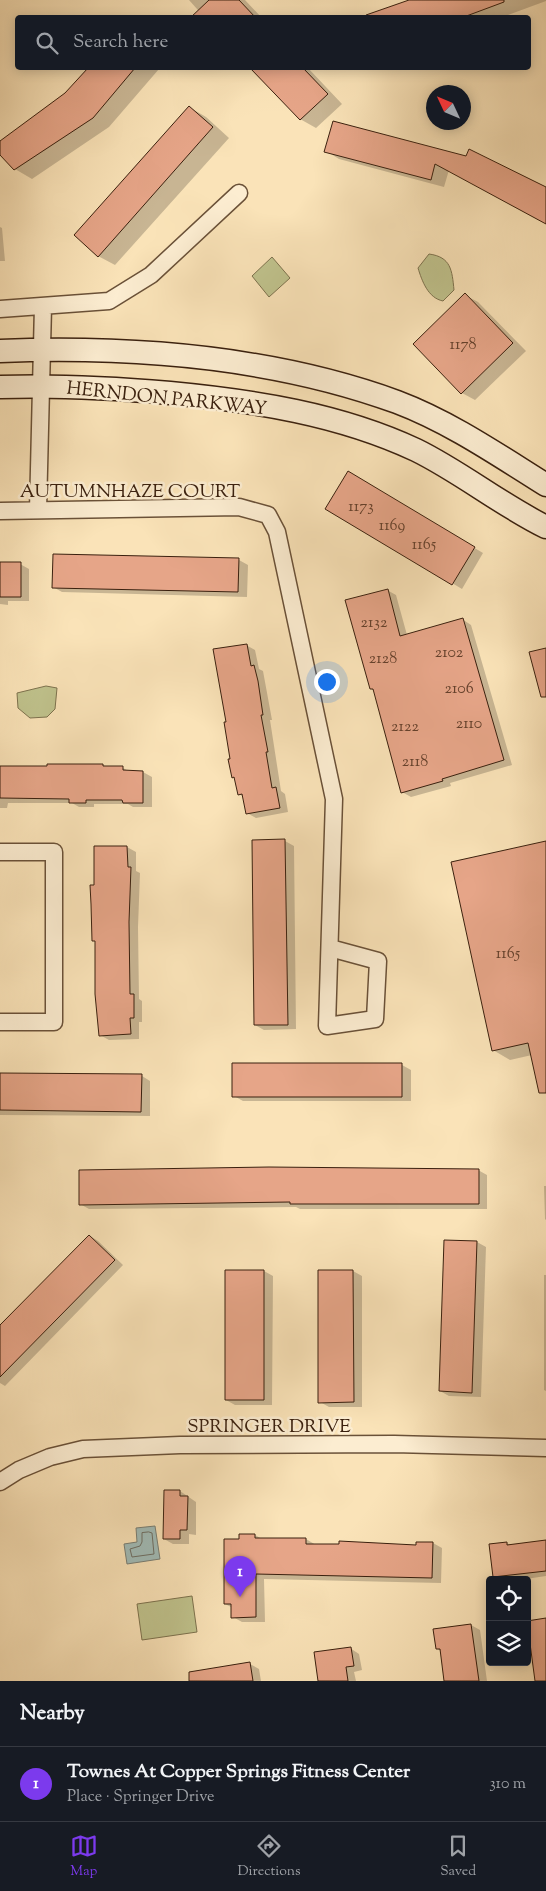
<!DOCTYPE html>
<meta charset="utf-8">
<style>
:root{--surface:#171b24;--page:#20242c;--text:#f1f3f6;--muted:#9ea1a6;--line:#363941;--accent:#7c3aed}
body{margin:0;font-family:"Sorts Mill Goudy",serif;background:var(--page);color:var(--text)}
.controls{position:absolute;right:15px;bottom:15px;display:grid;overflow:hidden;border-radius:5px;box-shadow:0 2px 12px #0003}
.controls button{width:45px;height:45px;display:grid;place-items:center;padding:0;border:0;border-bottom:1px solid var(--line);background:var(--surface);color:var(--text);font:25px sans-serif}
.compass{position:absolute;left:426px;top:85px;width:45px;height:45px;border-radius:50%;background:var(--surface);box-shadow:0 2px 12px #0003;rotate:314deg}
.you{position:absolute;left:326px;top:681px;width:18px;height:18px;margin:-12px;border:4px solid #fff;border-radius:50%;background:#1a73e8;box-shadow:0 0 0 8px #1a73e833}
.badge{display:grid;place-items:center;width:32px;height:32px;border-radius:50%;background:var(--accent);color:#fff;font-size:16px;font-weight:700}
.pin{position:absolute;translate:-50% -41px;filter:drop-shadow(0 1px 2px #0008)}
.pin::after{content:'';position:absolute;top:26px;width:18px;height:15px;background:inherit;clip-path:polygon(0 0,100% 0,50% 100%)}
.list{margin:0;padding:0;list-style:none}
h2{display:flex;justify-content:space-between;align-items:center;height:65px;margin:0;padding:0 20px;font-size:21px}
h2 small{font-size:16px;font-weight:400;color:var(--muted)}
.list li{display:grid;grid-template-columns:32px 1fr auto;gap:15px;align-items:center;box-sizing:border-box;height:75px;padding:0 20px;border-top:1px solid var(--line)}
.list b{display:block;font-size:19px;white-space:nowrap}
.list p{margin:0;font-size:16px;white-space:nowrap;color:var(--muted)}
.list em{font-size:16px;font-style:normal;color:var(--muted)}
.icon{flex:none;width:28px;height:28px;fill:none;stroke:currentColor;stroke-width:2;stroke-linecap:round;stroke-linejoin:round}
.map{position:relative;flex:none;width:546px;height:1681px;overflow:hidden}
.search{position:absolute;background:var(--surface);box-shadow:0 2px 12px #0003;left:15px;right:15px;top:15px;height:55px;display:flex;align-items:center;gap:12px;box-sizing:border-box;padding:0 18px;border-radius:5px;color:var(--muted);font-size:19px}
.sheet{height:140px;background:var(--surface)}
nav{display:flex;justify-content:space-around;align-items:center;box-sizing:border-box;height:70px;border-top:1px solid var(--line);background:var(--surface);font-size:14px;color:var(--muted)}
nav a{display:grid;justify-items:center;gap:2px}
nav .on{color:var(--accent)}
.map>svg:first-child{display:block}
.green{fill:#c0c38d;stroke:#7d724e}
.water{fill:#a1bcb8;stroke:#787e74}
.shadow{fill:#0003}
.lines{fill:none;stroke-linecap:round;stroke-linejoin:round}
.shore{stroke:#6e6e63;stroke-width:1}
.building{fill:#e6a588;stroke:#3a200e}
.street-casing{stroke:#6a5138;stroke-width:19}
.secondary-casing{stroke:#3a200e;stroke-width:25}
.street{stroke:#fcedd1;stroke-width:16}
.secondary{stroke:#fcedd1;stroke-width:22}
.labels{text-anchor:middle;stroke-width:5;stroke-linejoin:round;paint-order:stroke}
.number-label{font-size:16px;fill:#65412c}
.street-label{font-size:19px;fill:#3a200e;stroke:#fcedd1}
</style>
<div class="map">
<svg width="546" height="1681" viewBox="0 0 546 1681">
<rect width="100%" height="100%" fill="#fae3b8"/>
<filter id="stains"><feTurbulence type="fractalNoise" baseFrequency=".004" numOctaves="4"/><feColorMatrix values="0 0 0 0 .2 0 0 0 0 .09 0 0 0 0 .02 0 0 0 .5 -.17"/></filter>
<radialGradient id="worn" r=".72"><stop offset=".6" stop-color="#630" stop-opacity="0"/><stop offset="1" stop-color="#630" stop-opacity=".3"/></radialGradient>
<!-- green -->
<path class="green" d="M429,254C451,257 452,270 454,290L443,301C428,298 422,281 418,268Z
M272,257L290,278L269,297L252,276Z
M46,686L57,688L55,709L47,717L30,718L18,708L17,693Z
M192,1596L197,1632L142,1640L137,1604Z"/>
<!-- water -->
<path class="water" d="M155,1526L160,1559L127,1564L124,1544L137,1542L136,1528Z"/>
<!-- shadow -->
<path class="shadow" d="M189,0H245L262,18H205Z
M412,0H546V1L500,18H370Z
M90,68L159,69L109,127L32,179L15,169L0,153V143L66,94Z
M252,68H308L342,104L316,128L300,119Z
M189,107L206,117L229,138L115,265L98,256Z
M333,122L546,188V223L449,170L444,187L339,159L326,151Z
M0,227L2,228L5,261H0Z
M465,295L478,302L526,351L475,400L462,393Z
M348,473L483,553L462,589L327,508Z
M239,560L248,565L247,597L62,592L53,587Z
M0,563L20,564L29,569V601H8V605L0,604Z
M387,590L396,595L407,635L462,619L471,625L512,765L450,783L451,786L411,797L402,792L375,691L371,689Z
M246,645L255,650L259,669L263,671L272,720H270L281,791L285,794L288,812L256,818L247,813L244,797L239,794L236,779L233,777L228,723Z
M103,765L107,767L123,768L130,772H143L152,777V807H133L128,804H94V807H79L72,803H8L7,808H0V767Z
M253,841H285L294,846L296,1029L264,1030L255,1025Z
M546,842V1085L532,1055L510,1060L493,1050Z
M127,847L136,852V871L140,873L138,927L139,999L142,1001V1022H139V1039L109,1040L100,1035L95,848Z
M402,1065L411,1070V1101H243L234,1096Z
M0,1074L142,1076L150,1081V1116L0,1115Z
M478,1170L487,1175V1209H300L296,1207L89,1209L80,1204Z
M544,1186H546V1220L545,1219Z
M90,1236L98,1241L123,1265L5,1386L0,1383V1327Z
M445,1241L477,1242L486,1247L481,1397L449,1396L440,1391Z
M264,1271L273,1276L272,1405H235L226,1400Z
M353,1271L362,1276V1407H329L320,1402L319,1272Z
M544,1275H546V1391L544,1390Z
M180,1491L196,1502V1535L189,1534V1544H173L164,1539Z
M255,1535L262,1539H306L316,1545L417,1546V1543H433L442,1548L441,1583L264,1579L265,1622H242L233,1617V1608L225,1604L240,1540Z
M546,1541V1576L519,1580H500L494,1577L507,1543L511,1546Z
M471,1625L480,1630L487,1681H445L441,1651L437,1649Z
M350,1648L359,1654L362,1670L354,1672L356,1681H319Z
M250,1664L259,1669L261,1681H218Z"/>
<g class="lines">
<!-- shore -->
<path class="shore" d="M149,1532L152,1533L154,1554L132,1557L130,1549L140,1546L142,1542V1533Z"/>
</g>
<!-- building -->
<path class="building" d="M209,0H239L256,18H190Z
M409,0H504V2L461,18H366V15Z
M88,68H135L93,118L14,170L0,155V141L65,93Z
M250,68H303L328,94L300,120Z
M189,106L213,127L98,257L74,235Z
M333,121L466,156L469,149L546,187V224L435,164L431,180L324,152Z
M465,293L513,343L461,394L413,344Z
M348,471L475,547L452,585L325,509Z
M53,554L239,558L238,592L52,588Z
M0,562H21V597H0Z
M388,589L400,636L463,618L504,760L442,779L443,781L401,793L373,689H370L345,600Z
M247,644L251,666L254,665L258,681L263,715H261L268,752H266L272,788L276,787L280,808L246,814L242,794L238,795L234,777L232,778L228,759H230L224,722H226L213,649Z
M546,648V697H541L529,652Z
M47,764H103V766H123V770L143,771V803H123L122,800H86V803H69V799L0,798V766H47Z
M285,839L288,1025H254L252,840Z
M546,841V1093H539L528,1043L492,1051L451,862Z
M94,846H127L128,867H131L129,922L130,994H134V1018H130L131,1034L99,1036L95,994V941H92L91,904L90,885H94Z
M232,1063H402V1097H232Z
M0,1073L142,1074L141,1112L0,1110Z
M269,1167L479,1169V1204H290V1202L79,1205V1170Z
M89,1235L115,1260L0,1377V1325Z
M444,1240L477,1241L472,1393L439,1391Z
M225,1270H264V1400H225Z
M318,1270H353L354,1402L318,1403Z
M164,1490H180V1496H188L187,1530H180V1539H163Z
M239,1534H255V1538H306V1544H339V1541L416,1545V1542H433L432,1578L256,1574V1617L231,1618V1604H224V1539H239Z
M546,1540V1571L493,1577L489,1544L507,1542V1545Z
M546,1618V1681H535L527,1621Z
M471,1624L479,1681H444L440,1649H436L433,1629Z
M351,1647L354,1666L346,1667L348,1681H318L314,1652Z
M250,1662L253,1681H189V1672Z"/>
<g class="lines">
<defs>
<path id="street" d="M0,309L109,301L151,275L239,193
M38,510L43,306
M0,511L239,507L268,515L277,532L334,799L327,1026L375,1019L378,961L330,948
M0,852H54V1022H0
M0,1482L19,1470L50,1457L83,1449L180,1445L394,1444L546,1448"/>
<path id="secondary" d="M0,351C132,346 271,356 397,402C450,422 498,455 546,485
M0,387C57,385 113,388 170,393C254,401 339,414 416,450C461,472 501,505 546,527"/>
</defs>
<!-- street casing -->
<use href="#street" class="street-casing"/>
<!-- secondary casing -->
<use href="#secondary" class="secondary-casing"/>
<!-- street -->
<use href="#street" class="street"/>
<!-- secondary -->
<use href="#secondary" class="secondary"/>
</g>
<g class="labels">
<!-- number labels -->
<g class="number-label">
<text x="463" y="349">1178</text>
<text x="361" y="511">1173</text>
<text x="392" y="530">1169</text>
<text x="424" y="549">1165</text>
<text x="374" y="627">2132</text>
<text x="449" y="657">2102</text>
<text x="383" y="663">2128</text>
<text x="459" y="693">2106</text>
<text x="469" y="728">2110</text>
<text x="405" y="731">2122</text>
<text x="415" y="766">2118</text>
<text x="508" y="958">1165</text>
</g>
<!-- street labels -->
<g class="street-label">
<text transform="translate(167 397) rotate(6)" y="7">HERNDON PARKWAY</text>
<text x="130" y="497">AUTUMNHAZE COURT</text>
<text x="269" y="1432">SPRINGER DRIVE</text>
</g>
</g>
<rect width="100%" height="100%" filter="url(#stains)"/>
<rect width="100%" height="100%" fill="url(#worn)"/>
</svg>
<div class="controls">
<button><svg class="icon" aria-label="locate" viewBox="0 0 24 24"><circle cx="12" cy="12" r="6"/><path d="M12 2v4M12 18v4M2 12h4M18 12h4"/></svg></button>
<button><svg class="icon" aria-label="layers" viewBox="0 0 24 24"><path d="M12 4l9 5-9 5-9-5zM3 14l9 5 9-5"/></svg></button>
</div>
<svg class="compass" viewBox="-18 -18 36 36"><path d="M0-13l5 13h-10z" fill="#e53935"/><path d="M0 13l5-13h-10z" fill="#9ea1a6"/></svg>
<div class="you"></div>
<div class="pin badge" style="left:240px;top:1597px">1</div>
<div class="search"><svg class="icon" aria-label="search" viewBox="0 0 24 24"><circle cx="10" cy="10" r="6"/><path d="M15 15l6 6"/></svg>Search here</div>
</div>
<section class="sheet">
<h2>Nearby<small></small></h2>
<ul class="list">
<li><span class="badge">1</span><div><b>Townes At Copper Springs Fitness Center</b><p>Place · Springer Drive</p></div><em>310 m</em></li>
</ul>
</section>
<nav>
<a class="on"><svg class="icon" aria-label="map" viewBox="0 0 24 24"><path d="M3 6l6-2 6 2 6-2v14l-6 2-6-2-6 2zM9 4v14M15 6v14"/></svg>Map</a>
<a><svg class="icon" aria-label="directions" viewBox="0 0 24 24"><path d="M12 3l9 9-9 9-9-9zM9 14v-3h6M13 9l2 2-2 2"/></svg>Directions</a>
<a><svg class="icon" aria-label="saved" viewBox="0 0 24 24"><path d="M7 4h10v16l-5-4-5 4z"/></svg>Saved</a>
</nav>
